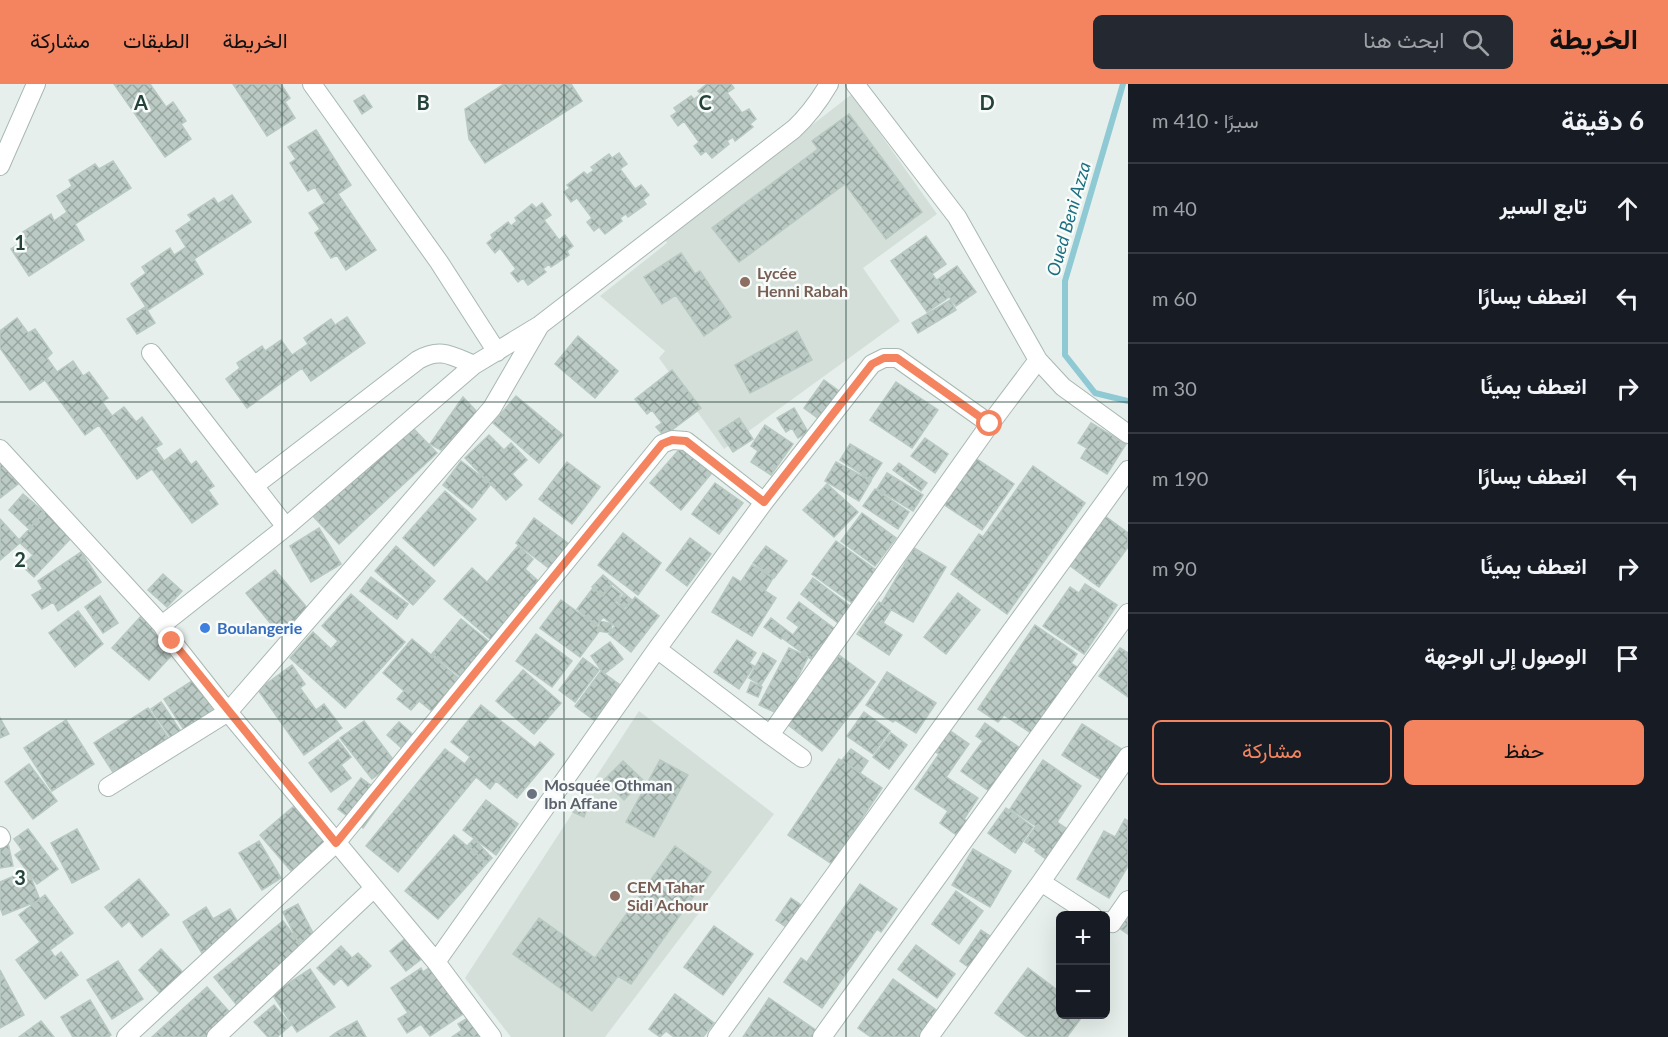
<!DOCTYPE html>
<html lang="ar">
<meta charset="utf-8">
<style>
:root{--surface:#171b24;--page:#242831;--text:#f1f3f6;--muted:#9ea1a6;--line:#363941;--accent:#f4845f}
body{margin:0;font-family:Lato,Vazirmatn,sans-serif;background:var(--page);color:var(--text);direction:rtl}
.controls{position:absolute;right:18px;bottom:18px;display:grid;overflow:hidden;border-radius:9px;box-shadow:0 6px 24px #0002}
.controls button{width:54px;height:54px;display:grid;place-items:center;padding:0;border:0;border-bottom:2px solid var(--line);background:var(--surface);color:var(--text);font:30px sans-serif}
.stop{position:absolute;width:18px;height:18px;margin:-14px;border:4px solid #f4845f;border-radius:50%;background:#fff}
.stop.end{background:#f4845f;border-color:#fff;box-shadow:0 2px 6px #0008}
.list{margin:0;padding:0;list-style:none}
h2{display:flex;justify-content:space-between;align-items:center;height:78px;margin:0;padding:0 24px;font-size:26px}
h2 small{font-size:20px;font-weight:400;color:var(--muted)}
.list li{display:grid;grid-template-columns:39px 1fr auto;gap:18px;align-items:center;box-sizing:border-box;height:90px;padding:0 24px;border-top:2px solid var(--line)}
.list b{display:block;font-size:22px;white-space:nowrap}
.list em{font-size:20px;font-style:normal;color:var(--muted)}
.actions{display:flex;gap:12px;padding:18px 24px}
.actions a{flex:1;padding:14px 0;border:2px solid var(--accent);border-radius:9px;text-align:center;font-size:21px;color:var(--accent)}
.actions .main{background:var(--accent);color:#111}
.icon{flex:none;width:33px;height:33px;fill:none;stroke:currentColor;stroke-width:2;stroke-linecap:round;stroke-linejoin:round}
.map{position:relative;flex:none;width:1128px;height:953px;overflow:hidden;direction:ltr}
header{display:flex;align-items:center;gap:36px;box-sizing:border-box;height:84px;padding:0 30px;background:var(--accent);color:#111}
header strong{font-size:28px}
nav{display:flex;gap:33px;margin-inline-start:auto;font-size:21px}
.search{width:420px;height:54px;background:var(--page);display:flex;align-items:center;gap:15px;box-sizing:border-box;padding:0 21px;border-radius:9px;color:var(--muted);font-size:22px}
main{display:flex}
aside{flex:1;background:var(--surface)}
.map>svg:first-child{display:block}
.built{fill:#d4dfda}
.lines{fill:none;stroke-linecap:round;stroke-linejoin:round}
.stream{stroke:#8ec9d4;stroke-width:6}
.building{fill:url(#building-cross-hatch);stroke:#b8c9c2;stroke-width:1.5}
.minor-casing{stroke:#a8b8b2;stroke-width:20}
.minor{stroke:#fff;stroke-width:18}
.route{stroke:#f4845f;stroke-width:8}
.grid{fill:none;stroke:#24423a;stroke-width:1.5;stroke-opacity:0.55}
.education-dot{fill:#8d6e63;stroke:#f7fbf9;stroke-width:2}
.shop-dot{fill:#3f7fe0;stroke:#f7fbf9;stroke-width:2}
.worship-dot{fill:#6b7280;stroke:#f7fbf9;stroke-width:2}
.labels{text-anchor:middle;stroke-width:5;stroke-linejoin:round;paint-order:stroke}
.education-label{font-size:16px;font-weight:bold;fill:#785e54;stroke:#f7fbf9;text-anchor:start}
.shop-label{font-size:16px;font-weight:bold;fill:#366cbe;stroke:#f7fbf9;text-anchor:start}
.worship-label{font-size:16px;font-weight:bold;fill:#5b616d;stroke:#f7fbf9;text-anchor:start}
.water-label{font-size:18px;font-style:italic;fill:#1c6f80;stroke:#f7fbf9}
.grid-label{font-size:20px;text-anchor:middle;font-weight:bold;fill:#24423a;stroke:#f7fbf9;stroke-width:5;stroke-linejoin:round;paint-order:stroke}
</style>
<header>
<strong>الخريطة</strong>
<div class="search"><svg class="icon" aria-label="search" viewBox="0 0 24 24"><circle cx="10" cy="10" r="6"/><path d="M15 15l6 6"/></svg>ابحث هنا</div>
<nav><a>الخريطة</a><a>الطبقات</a><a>مشاركة</a></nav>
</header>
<main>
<aside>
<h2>6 دقيقة<small>سيرًا · 410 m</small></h2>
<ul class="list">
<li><svg class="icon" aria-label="ahead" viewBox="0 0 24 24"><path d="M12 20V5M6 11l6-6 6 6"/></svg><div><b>تابع السير</b></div><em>40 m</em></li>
<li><svg class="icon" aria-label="left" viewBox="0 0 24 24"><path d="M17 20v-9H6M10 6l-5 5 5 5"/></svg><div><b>انعطف يسارًا</b></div><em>60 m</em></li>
<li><svg class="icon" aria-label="right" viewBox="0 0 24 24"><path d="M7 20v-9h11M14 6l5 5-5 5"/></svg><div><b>انعطف يمينًا</b></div><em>30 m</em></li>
<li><svg class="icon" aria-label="left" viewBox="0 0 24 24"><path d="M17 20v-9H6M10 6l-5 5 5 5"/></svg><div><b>انعطف يسارًا</b></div><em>190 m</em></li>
<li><svg class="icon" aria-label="right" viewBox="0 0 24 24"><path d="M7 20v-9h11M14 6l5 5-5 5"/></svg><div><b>انعطف يمينًا</b></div><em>90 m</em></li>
<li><svg class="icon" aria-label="arrive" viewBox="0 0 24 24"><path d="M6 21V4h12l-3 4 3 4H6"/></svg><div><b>الوصول إلى الوجهة</b></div></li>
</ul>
<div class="actions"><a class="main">حفظ</a><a>مشاركة</a></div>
</aside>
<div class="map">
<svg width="1128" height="953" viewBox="0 0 1128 953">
<defs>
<pattern id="building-cross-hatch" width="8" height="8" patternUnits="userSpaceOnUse" patternTransform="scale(1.5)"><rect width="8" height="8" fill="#bbcac4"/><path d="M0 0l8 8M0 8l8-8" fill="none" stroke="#98a6a0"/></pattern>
</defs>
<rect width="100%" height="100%" fill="#e6efeb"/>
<!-- built -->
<path class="built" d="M852,10L937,130L863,184L900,237L724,365L659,274L665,267L600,212L667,159L665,155Z
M639,627L774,730L605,953H511L465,894Z"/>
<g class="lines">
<!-- stream -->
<path class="stream" d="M1123,0L1065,197V271L1095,309L1128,317"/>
</g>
<!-- building -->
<path class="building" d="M114,0H150L166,23L173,18L186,37L181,40L191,55L165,73Z
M233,0H281L290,14L285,18L295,34L267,52Z
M504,0H571L582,17L485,79L469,55L465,25Z
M707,0H731L734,4L727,9L742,29L749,25L756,35L750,40L753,43L735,57L733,53L727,57L729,60L712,74L706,67L701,71L694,62L699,58L684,37L678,42L671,32L677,28L674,24L691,12L694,15L701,10L698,7Z
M364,11L372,23L362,30L354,17Z
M849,30L922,128L886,155L845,100L739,178L712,144L818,65L812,57Z
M316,46L351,101L338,110L376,166L346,186L337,171L331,174L315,149L320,145L309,129L325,119L315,103L308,107L290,79L296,75L288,63Z
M619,69L627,80L620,85L635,105L641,101L649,111L643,116L646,120L628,133L626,130L620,134L622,137L605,150L599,143L594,147L587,138L592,134L577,114L571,118L564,108L570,104L567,101L584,88L587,91L594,86L591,83L609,70L612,74Z
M113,77L131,104L75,140L84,156L29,192L11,165L27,155L23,148L51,130L54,137L67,128L57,112L72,102L69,96L95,80L99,85Z
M232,111L251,138L194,175L203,190L148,226L131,200L146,189L142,183L170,164L174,171L186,163L176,147L192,136L188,131L214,114L218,120Z
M542,119L551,131L544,136L559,156L565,151L573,162L567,167L569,171L551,183L549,180L543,185L546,188L528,201L523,194L518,198L511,189L516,185L500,164L495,169L487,159L493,154L491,151L508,138L511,142L517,137L515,134L532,120L536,124Z
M926,152L946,180L932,190L949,213L927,228L891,177Z
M681,169L695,190L700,187L731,233L704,252L676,211L662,220L644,193Z
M957,182L976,208L956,222L937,196Z
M950,216L956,226L918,249L912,239Z
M145,223L155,239L137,250L127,235Z
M347,233L365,259L311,297L302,284L247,324L226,295L240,284L237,279L262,262L265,267L281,256L292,271L308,260L304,254L331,235L335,241Z
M17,234L28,249L35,245L52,269L47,274L57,288L73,277L83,292L89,288L108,314L102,318L112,332L124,323L136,338L142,333L162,360L155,364L164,377L180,365L191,381L196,377L214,402L208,406L218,420L192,439L152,385L137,395L99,341L85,351L45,296L30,306L0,264V247Z
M797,247L812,276L750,309L735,281Z
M578,252L618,287L595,314L555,280Z
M672,286L701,324L664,352L656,343L662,339L652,326L647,330L635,315Z
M824,296L839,307L819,335L804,324Z
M896,298L938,326L912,364L870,336Z
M516,312L563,351L539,379L493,339Z
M463,313L479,330L441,366L430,360Z
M794,324L808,348L798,354L792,344L786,348L777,334Z
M739,334L753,355L733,368L719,347Z
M1091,339L1126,360L1107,390L1081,374L1087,364L1078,359Z
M410,341L437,369L339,460L313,432Z
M765,341L793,360L771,391L751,378L758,367L751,362Z
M489,351L504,366L511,359L527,376L512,390L522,401L506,416L465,374Z
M925,354L948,370L935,389L911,372Z
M685,359L715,385L681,426L650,399Z
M850,360L882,379L871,396L840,376Z
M974,373L1014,400L982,446L943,420Z
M0,376L18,400L0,414Z
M461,377L491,400L472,424L443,401Z
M567,378L600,403L572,440L539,415Z
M836,378L871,397L859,417L825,397Z
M899,379L927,399L921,407L893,386Z
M1033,382L1085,419L1007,530L951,490L979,450L983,453Z
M887,389L923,411L913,427L877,405Z
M715,399L743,419L719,450L692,430Z
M827,400L858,428L834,453L803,426Z
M875,405L909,428L898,445L863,422Z
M445,407L476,435L434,482L403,454Z
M23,410L44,428L29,445L9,426Z
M46,427L73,452L34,493L22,482L33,471L18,457Z
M862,429L896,454L875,482L841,457Z
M1105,432L1128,449V463L1099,503L1069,481Z
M534,434L573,463L554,488L516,459Z
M0,435L21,458L0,476Z
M319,444L341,480L311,498L290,462Z
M623,449L661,479L638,511L598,481Z
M690,454L711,470L687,502L666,486Z
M836,457L876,486L852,519L812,490Z
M396,462L435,497L413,521L375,487Z
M518,462L533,475L525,485L544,502L497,561L444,515L472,484L487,498Z
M766,462L787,477L774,494L753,479Z
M914,464L946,483L913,538L881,520Z
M81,468L101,498L58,527L53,518L42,525L32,511L43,505L38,497Z
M752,481L773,494L765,507L776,514L752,552L712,528L733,493L741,498Z
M275,486L309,526L279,550L246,509Z
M163,490L182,507L167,523L148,506Z
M603,491L632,516L624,524L617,517L624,510L612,500L602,511L592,503Z
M371,493L408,520L397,535L360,507Z
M813,494L850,522L838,539L801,510Z
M1085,500L1117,521L1084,570L1043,542L1070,503L1079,509Z
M611,502L621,510L615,518L625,526L635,513L659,532L631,568L609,550L615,542L603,533L597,541L577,525L593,504L603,512Z
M958,509L980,526L946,570L924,553Z
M351,510L405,558L345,624L290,574L313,548L331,565L338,557L322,542Z
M100,512L118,539L103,549L85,523Z
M561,516L601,545L580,573L540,544Z
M799,518L835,545L811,575L782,554L781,555L764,543L771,534L793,551L799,543L787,534Z
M879,518L891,526L883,539L902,551L889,571L857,550Z
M78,527L103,560L75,583L49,549Z
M143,530L180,562L149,596L112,564Z
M461,535L492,560L463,595L432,570Z
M600,537L612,540L610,549L598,547Z
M1035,541L1077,570L1071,579L1078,584L1034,651L1004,631L998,638L978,625Z
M536,550L572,577L552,603L516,577Z
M412,555L461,596L434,629L419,617L411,626L397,615L404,607L383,589Z
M737,556L756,569L749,579L754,582L739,605L714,588Z
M610,558L623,575L604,590L591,572Z
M789,564L808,573L779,630L759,621Z
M1120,564L1128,569V613L1099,592Z
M763,569L776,577L761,601L749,594Z
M839,571L875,598L822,667L787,640Z
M583,574L599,586L575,618L559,606Z
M292,581L305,600L300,604L316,626L324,620L342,644L304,671L258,606Z
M523,586L561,619L534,650L496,617Z
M601,587L620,601L594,636L575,622Z
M887,588L936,619L916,649L895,636L893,638L866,621Z
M195,595L221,636L190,655L164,615Z
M751,598L762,603L758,613L747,608Z
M161,618L184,652L174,659L151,625Z
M481,621L535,664L540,658L554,670L517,714L496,697L490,705L476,693L398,788L366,762L445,665L465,680L470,673L451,658Z
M148,624L173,661L118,696L94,659Z
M864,628L890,647L873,670L847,652Z
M0,634L9,650L0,654Z
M66,636L94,680L52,707L24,664Z
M364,637L395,678L372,695L340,654Z
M399,638L426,662L414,675L387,651Z
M985,639L1020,664L989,707L961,687L983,657L976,652Z
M1082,640L1123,666L1103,697L1062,671Z
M949,646L969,660L946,693L978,714L964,735L969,738L959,753L940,739L948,727L915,705L939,670L934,667Z
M891,649L907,661L889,685L873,673Z
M338,656L351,673L341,681L351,694L331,708L309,679Z
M851,665L868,677L860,689L842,676Z
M839,675L882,704L832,780L788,751Z
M660,676L688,691L654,753L626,738Z
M1043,676L1081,702L1057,738L1070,747L1050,778L1035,767L1036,765L1025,758L1036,742L1010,725Z
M623,677L643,696L624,716L604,696Z
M29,680L57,717L33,735L5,698Z
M361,694L386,712L363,744L338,725Z
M578,715L589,720L584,733L573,728Z
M486,716L518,740L496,771L463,746Z
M300,717L337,759L297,794L260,751Z
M1006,724L1033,743L1015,769L988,749Z
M1125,735L1128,737V782L1109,814L1077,795L1104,747L1115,753Z
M28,745L58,785L37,800L15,771L22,766L14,755Z
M77,745L99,785L72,799L51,759Z
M454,751L487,779L438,835L405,807Z
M474,755L492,774L486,780L468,761Z
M259,757L281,794L262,806L239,769Z
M8,759L13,782L0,784V761Z
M675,762L711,788L631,900L618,892L592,927L513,870L539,834L595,874Z
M973,765L1011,787L990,823L952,801Z
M28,786L40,816L3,831L0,823V798Z
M139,795L169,831L142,853L129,837L122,843L105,823Z
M860,800L897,825L881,848L877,845L822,924L784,898L801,874L807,878Z
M956,807L983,827L959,860L932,840Z
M45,811L73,849L50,866L55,873L61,868L78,891L45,915L16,876L40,858L19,831Z
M791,814L801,821L786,843L776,836Z
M298,820L314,851L299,859L283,828Z
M206,823L213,835L230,825L245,850L205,874L183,838Z
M1128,829V850L1119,844Z
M283,837L301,861L294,866L302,876L240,925L214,893Z
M714,842L753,870L723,911L684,883Z
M981,846L996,856L974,887L960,877Z
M413,848L429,869L406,887L390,867Z
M916,861L955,890L937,914L898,885Z
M341,862L352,874L358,869L371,882L348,902L341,894L334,901L317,884Z
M161,865L189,895L166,916L139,886Z
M118,877L143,915L112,935L87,896Z
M437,878L469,926L430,952L421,940L407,949L398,935L408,929L391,904L421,884L423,888Z
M1028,884L1060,908V930H1084L1067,953H1027L995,929Z
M310,885L335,923L297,948L272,910Z
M0,886L24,931L0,944Z
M893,895L946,933L931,953H871L858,944Z
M207,903L234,933L212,953H152Z
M675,910L714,939L703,953H674L666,947L660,953L649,945Z
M769,914L820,949L817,953H743Z
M90,916L111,951L108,953H73L61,933Z
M274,921L291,941L277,953H268L254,938Z
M474,930L491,953H452L462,946L458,940Z
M41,937L54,953H19Z
M357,937L366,953H330L337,948Z"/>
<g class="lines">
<defs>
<path id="minor" d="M312,0L439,178L497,268
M855,0L957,133L1038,276L1063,303L1128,350
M0,82L36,0
M151,269L286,443
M0,365L162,541L172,557L228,628L436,878L492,953
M254,402L418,276C441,263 452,272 474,281
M162,541L286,443L474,281L540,241L794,45C808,32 819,17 829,0
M657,565L770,651L802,674
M770,651L990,340L1038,276
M108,703L228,628L492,324L539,243
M0,752L1,754L0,755
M1041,798L1093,832
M1106,837L1112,839L1128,816
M436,878L657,565L764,418L872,280L884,274H897L990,340
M126,953L336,759L662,360L672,356L686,357L764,418
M216,953L374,804
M717,953L1128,386
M822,953L1128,529
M929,953L1041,798L1128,672"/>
</defs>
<!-- minor casing -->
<use href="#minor" class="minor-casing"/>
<!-- minor -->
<use href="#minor" class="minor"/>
</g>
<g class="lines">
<!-- route -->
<path class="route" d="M172,557L336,759L662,360L672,356L686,357L764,418L872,280L884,274H897L990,340"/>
</g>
<!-- grid -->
<path class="grid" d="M282,0V953M564,0V953M846,0V953M0,318H1128M0,635H1128"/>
<!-- markers -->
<g class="education-dot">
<circle cx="745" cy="198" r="6"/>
<circle cx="615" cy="812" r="6"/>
</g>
<circle class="shop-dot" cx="205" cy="544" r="6"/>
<circle class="worship-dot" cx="532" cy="710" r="6"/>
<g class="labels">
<!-- education labels -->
<g class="education-label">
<text x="757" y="195">Lycée<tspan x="757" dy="18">Henni Rabah</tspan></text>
<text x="627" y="809">CEM Tahar<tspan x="627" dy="18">Sidi Achour</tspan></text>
</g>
<!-- shop labels -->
<g class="shop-label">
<text x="217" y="550">Boulangerie</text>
</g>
<!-- worship labels -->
<g class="worship-label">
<text x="544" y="707">Mosquée Othman<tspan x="544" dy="18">Ibn Affane</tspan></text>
</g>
<!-- water labels -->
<g class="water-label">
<text transform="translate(1069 135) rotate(-74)" y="6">Oued Beni Azza</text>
</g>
</g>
<g class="grid-label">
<text x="141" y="26">A</text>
<text x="423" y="26">B</text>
<text x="705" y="26">C</text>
<text x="987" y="26">D</text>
<text x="20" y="166">1</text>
<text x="20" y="483">2</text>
<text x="20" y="801">3</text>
</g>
</svg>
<div class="controls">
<button>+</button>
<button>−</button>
</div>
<div class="stop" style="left:990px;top:340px"></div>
<div class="stop end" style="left:172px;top:557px"></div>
</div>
</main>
